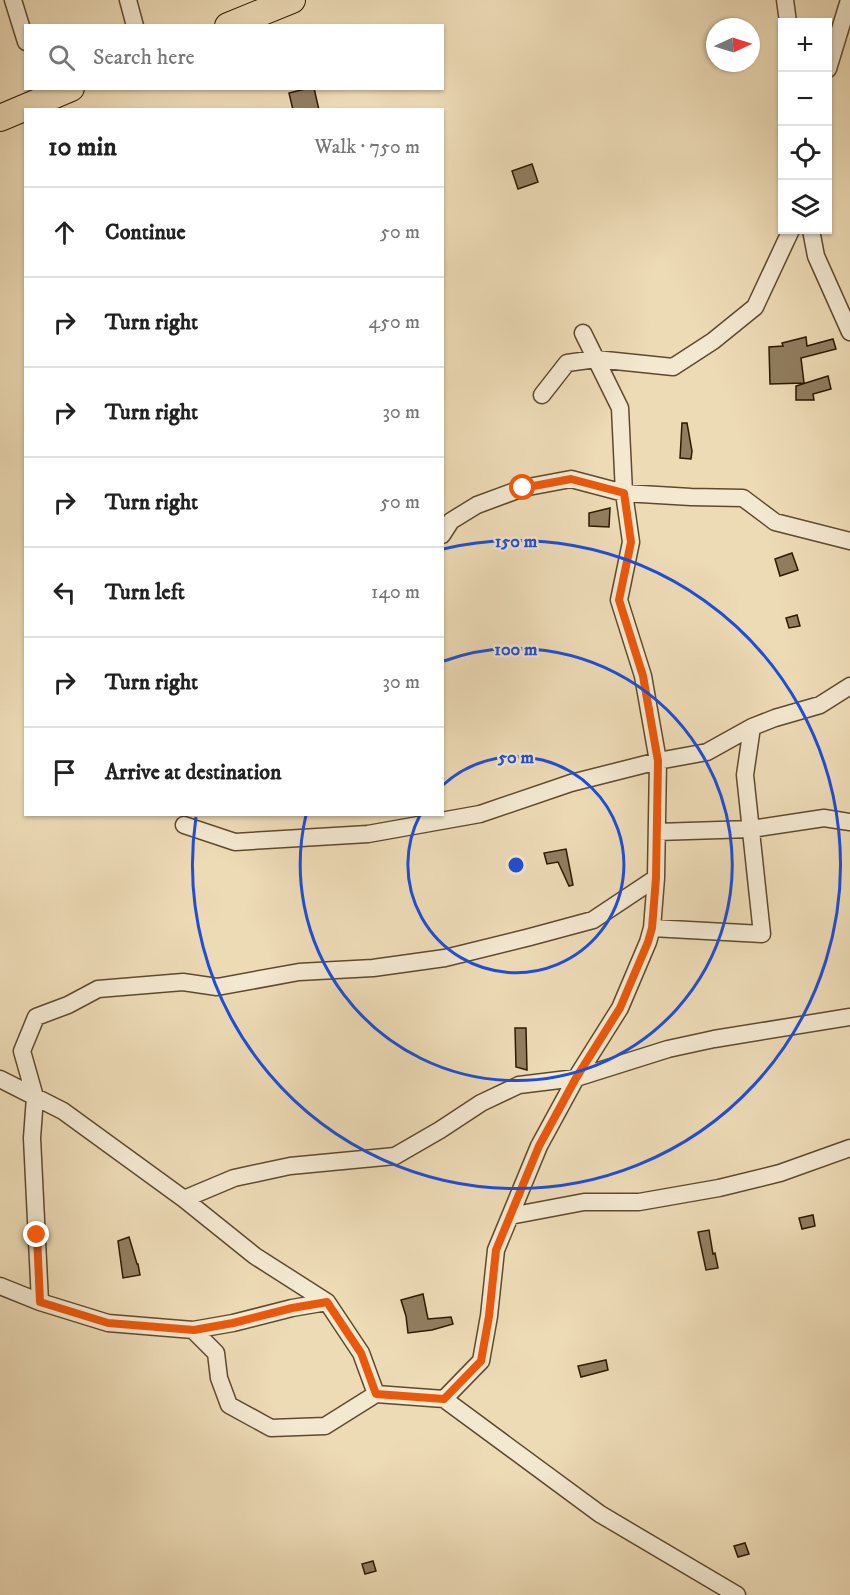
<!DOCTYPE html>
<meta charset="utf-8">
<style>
:root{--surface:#fff;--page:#f6f6f6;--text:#222;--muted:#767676;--line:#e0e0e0}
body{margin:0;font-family:"IM FELL DW Pica",serif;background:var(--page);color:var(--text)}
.controls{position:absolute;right:18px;top:18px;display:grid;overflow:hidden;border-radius:0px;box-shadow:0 2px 4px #0004}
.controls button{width:54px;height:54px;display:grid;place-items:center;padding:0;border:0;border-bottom:2px solid var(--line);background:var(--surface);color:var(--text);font:30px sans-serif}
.compass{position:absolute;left:706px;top:18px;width:54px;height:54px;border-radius:50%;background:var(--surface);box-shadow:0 2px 4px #0004;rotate:86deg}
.stop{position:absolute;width:18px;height:18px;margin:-14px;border:4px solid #ea580c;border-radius:50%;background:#fff}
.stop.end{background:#ea580c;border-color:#fff;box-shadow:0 2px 6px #0008}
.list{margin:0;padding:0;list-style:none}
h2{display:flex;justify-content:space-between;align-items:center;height:78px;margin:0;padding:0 24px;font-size:26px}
h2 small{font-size:20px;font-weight:400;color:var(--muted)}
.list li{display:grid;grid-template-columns:39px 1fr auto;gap:18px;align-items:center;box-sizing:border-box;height:90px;padding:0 24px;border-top:2px solid var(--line)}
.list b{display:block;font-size:22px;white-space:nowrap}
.list em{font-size:20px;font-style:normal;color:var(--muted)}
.icon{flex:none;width:33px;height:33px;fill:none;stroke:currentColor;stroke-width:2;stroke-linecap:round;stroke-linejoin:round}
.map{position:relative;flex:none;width:850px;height:1595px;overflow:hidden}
.search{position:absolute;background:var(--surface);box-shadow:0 2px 4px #0004;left:24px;top:24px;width:420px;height:66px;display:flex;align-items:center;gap:15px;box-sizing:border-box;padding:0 21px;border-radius:0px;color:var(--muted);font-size:22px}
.panel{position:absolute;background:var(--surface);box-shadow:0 2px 4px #0004;left:24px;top:108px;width:420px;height:708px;border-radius:0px}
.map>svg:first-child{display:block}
.building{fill:#917e5f;stroke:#2e1900;stroke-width:1.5}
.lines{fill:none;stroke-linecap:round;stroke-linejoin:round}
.street-casing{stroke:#5e4a2e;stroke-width:19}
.primary-casing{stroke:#2e1900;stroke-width:28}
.street{stroke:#f3e8d0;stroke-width:16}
.primary{stroke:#eddbb6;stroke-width:26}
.route{stroke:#ea580c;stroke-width:8}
.ring{fill:none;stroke:#1d4ed8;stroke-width:3}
.centre{fill:#1d4ed8;stroke:#f3e8d0;stroke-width:3}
.ring-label{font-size:18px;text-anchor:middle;font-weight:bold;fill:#1d4ed8;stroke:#f3e8d0;stroke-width:4.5;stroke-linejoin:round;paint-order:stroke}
</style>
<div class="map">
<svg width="850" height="1595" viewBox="0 0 850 1595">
<rect width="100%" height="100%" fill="#eddbb6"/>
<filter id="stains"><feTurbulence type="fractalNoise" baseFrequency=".00333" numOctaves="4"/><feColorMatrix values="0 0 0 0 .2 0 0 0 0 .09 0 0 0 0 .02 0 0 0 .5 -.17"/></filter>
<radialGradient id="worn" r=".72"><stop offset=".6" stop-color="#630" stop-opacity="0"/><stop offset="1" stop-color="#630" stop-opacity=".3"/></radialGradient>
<!-- building -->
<path class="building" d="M309,88H314L319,110H293L289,93Z
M532,164L538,182L518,189L512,171Z
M806,337L807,346L833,339L836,349L801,358L804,383L770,384L769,347L783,346L782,343Z
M828,376L831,389L813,394L814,400H796V386Z
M682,423H687L692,451L691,459L680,458Z
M610,508L609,527L589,526V513Z
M792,553L798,570L780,576L775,559Z
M797,615L800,626L789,628L786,618Z
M566,849L573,885L569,886L558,862L547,864L544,853Z
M515,1028H526L527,1070L516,1067Z
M813,1215L815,1226L802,1229L799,1218Z
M709,1230L713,1254L715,1253L718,1268L706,1270L698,1232Z
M129,1237L137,1264H138L140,1275L123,1278L118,1241Z
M423,1294L428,1319L451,1317L453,1324L432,1330L408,1333L406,1316L401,1300Z
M606,1360L608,1370L581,1377L578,1366Z
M745,1543L749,1554L738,1557L734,1546Z
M373,1561L376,1571L365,1574L362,1564Z"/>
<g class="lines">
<defs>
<path id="street" d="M13,0L26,42
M128,0L135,26
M785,0L788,22
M828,69L849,0
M811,230L816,256L850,332
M542,395L567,363L596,359L673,367L713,341L755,307L791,230
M442,535L451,521L477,505L523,488L571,479L624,493L691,497L743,498L775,522L850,541
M184,825L235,842L368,834L480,814L571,783L658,761L707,752L752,727L775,718L820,705L850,686
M657,832L751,829L824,818L850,822
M652,928L762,934L745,775L752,727
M0,1079L63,1111L184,1199L255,1256L327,1302L361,1353L376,1394L444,1399L600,1514L737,1595
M184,1199L234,1178L290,1166L395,1156L440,1130L481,1103L519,1085L576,1078L668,1049L714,1039L850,1017
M510,1216L584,1202H639L719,1188L780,1173L850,1148
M0,1286L40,1302L108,1323L193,1330L233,1323L292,1308L327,1302
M40,1302L32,1138L35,1097L22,1051L36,1017L68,1005L98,989L183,982L217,987L299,972L373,968L445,958L530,937L593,920L656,878
M193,1330L216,1353L219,1378L229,1405L271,1428L325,1426L376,1394
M444,1399L481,1361L489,1316L496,1250L539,1146L576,1078L620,1008L648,942L652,928L656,878L658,761L643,676L619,600L631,542L624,493L620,408L583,333"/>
<path id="primary" d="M228,26L292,0
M0,118L71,88"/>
</defs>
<!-- street casing -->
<use href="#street" class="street-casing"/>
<!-- primary casing -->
<use href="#primary" class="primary-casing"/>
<!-- street -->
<use href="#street" class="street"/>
<!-- primary -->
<use href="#primary" class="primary"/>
</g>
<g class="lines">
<!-- route -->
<path class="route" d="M37,1235L40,1302L108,1323L194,1330L233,1323L292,1308L327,1302L361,1353L376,1394L444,1399L481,1361L489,1316L496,1250L539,1146L576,1078L620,1008L648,942L652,928L656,878L658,761L643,676L619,600L631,542L624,493L571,479L523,488"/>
</g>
<!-- distance rings -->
<g class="ring">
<path d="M443 785A108 108 0 1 1 420 815"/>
<path d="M444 661A216 216 0 1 1 306 815"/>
<path d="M443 549A324 324 0 1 1 196 817"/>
</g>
<circle cx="516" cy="865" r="9" class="centre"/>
<g class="ring-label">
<text x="516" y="547">150 m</text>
<text x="516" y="655">100 m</text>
<text x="516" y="763">50 m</text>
</g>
<rect width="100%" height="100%" filter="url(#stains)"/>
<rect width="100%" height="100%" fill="url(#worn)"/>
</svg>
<div class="controls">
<button>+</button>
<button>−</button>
<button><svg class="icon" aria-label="locate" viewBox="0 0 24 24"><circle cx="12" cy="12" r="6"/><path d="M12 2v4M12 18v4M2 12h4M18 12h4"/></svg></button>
<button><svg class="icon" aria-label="layers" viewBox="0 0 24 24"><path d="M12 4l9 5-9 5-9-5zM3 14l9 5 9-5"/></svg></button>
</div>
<svg class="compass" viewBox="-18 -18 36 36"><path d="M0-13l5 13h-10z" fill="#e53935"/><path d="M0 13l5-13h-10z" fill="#767676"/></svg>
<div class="stop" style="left:523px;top:488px"></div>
<div class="stop end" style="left:37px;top:1235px"></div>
<div class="search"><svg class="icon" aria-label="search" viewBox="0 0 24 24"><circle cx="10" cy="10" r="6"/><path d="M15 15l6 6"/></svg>Search here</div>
<section class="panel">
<h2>10 min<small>Walk · 750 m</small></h2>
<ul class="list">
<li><svg class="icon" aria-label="ahead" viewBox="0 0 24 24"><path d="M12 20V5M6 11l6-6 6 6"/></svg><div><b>Continue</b></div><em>50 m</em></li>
<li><svg class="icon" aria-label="right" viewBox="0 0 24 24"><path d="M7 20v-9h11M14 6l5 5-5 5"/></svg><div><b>Turn right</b></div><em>450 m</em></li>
<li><svg class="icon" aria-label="right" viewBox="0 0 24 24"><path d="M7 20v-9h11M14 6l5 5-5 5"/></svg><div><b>Turn right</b></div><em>30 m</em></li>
<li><svg class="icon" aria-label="right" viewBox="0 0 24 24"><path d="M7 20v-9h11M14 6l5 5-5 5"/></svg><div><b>Turn right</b></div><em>50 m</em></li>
<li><svg class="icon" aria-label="left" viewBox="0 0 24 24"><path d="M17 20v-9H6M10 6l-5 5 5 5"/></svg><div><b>Turn left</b></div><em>140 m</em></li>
<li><svg class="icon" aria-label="right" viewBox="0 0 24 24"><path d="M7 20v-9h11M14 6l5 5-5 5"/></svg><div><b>Turn right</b></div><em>30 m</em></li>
<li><svg class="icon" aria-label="arrive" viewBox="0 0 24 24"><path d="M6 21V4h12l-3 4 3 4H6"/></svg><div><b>Arrive at destination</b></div></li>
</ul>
</section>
</div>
